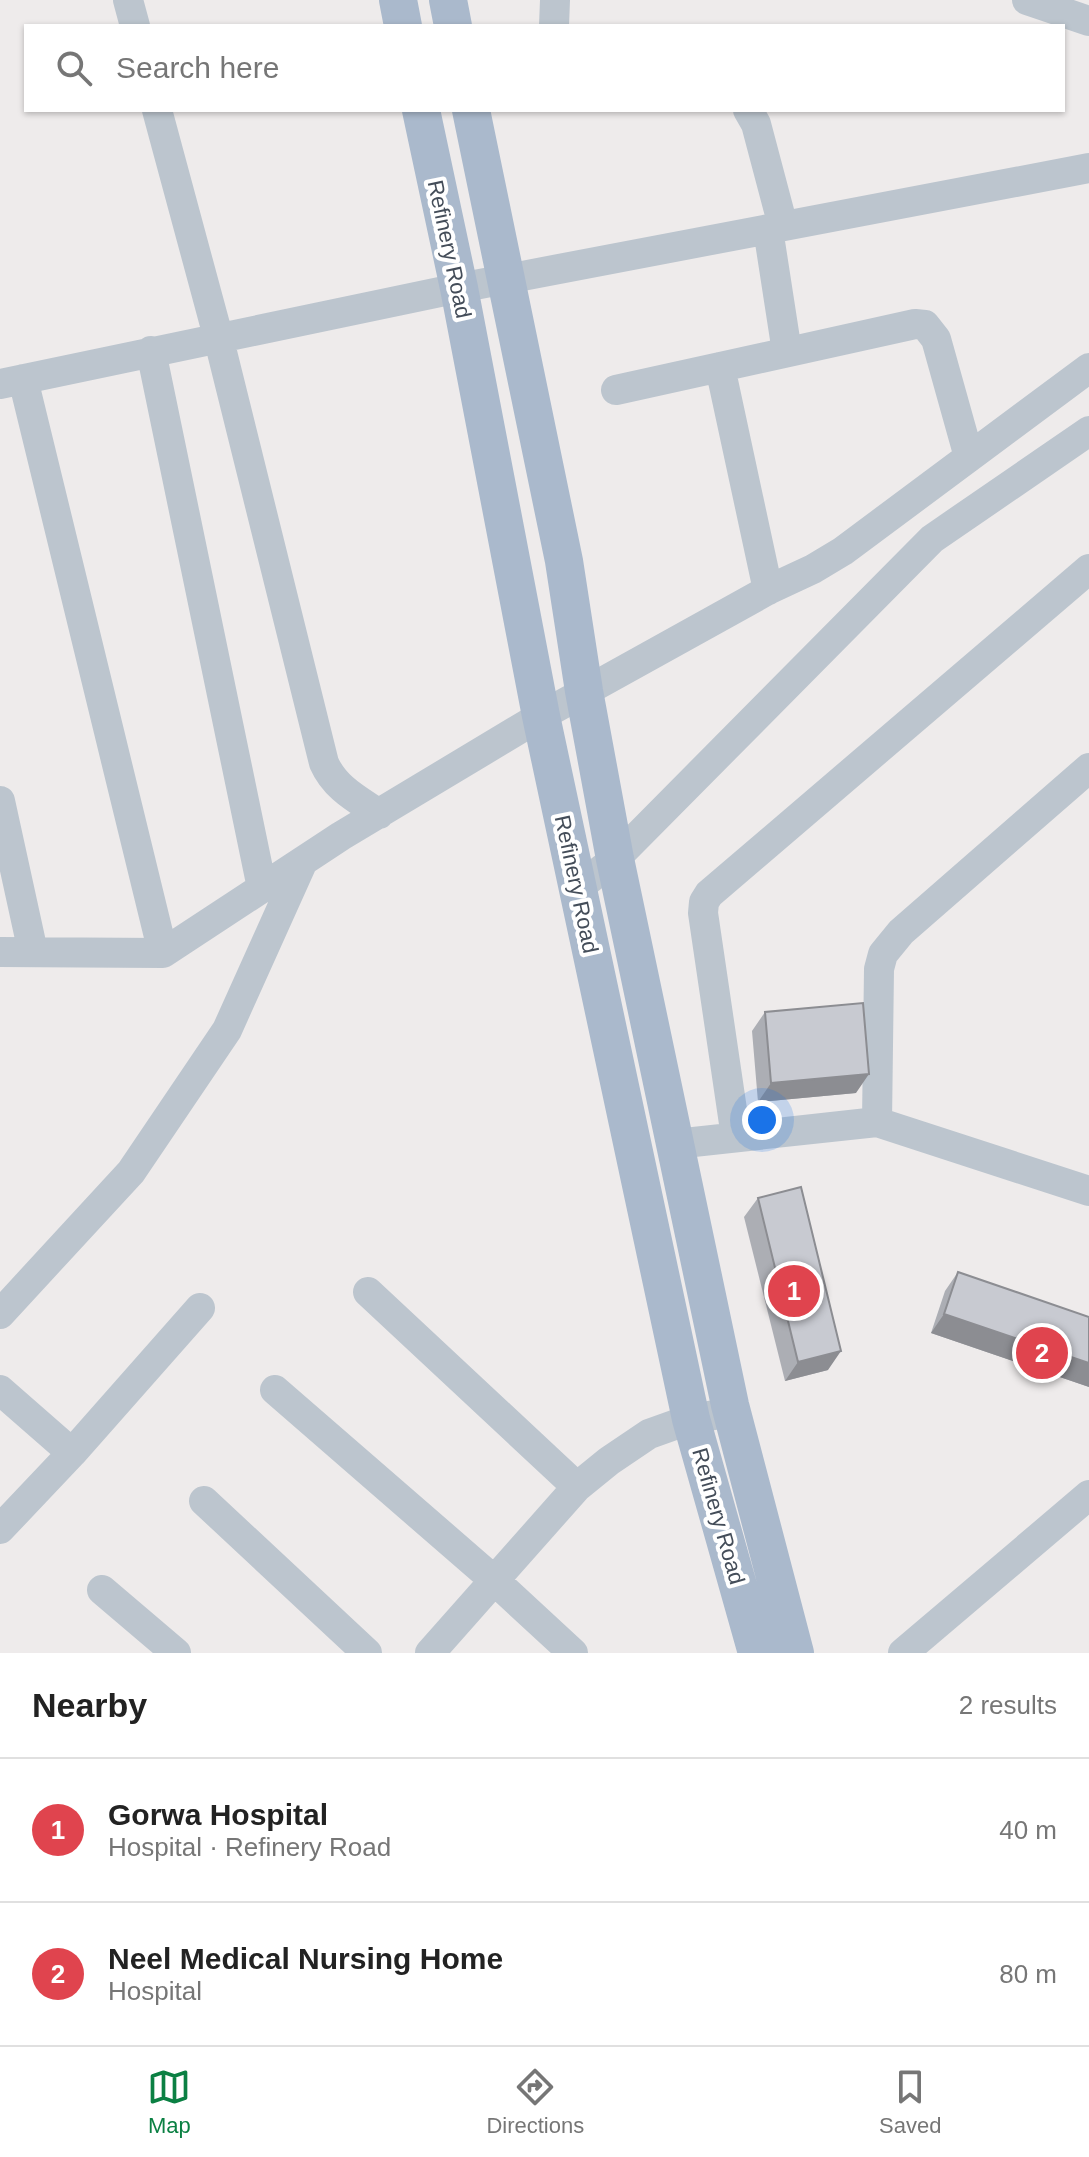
<!DOCTYPE html>
<meta charset="utf-8">
<style>
:root{--surface:#fff;--page:#f6f6f6;--text:#222;--muted:#767676;--line:#e0e0e0;--accent:#0b8043}
body{margin:0;font-family:Arial,sans-serif;background:var(--page);color:var(--text)}
.you{position:absolute;left:762px;top:1120px;width:28px;height:28px;margin:-20px;border:6px solid #fff;border-radius:50%;background:#1a73e8;box-shadow:0 0 0 12px #1a73e833}
.badge{display:grid;place-items:center;width:52px;height:52px;border-radius:50%;background:var(--accent);color:#fff;font-size:26px;font-weight:700}
.pin{position:absolute;translate:-50% -50%;border:4px solid #fff;box-shadow:0 2px 8px #0006}
.list{margin:0;padding:0;list-style:none}
h2{display:flex;justify-content:space-between;align-items:center;height:104px;margin:0;padding:0 32px;font-size:34px}
h2 small{font-size:26px;font-weight:400;color:var(--muted)}
.list li{display:grid;grid-template-columns:52px 1fr auto;gap:24px;align-items:center;box-sizing:border-box;height:144px;padding:0 32px;border-top:2px solid var(--line)}
.list b{display:block;font-size:30px;white-space:nowrap}
.list p{margin:0;font-size:26px;white-space:nowrap;color:var(--muted)}
.list em{font-size:26px;font-style:normal;color:var(--muted)}
.icon{flex:none;width:44px;height:44px;fill:none;stroke:currentColor;stroke-width:2;stroke-linecap:round;stroke-linejoin:round}
.map{position:relative;flex:none;width:1089px;height:1653px;overflow:hidden}
.search{position:absolute;background:var(--surface);box-shadow:0 2px 6px #0004;left:24px;right:24px;top:24px;height:88px;display:flex;align-items:center;gap:20px;box-sizing:border-box;padding:0 28px;border-radius:0px;color:var(--muted);font-size:30px}
.sheet{height:392px;background:var(--surface)}
nav{display:flex;justify-content:space-around;align-items:center;box-sizing:border-box;height:112px;border-top:2px solid var(--line);background:var(--surface);font-size:22px;color:var(--muted)}
nav a{display:grid;justify-items:center;gap:4px}
nav .on{color:var(--accent)}
.map>svg:first-child{display:block}
.lines{fill:none;stroke-linecap:round;stroke-linejoin:round}
.minor{stroke:#bcc5ce;stroke-width:30}
.major{stroke:#aab9cc;stroke-width:38}
.wall{fill:#acaeb4}
.shaded-wall{fill:#8c8d92}
.building{fill:#c8cad1;stroke:#8c8d92;stroke-width:2}
.labels{text-anchor:middle;stroke-width:8;stroke-linejoin:round;paint-order:stroke}
.street-label{font-size:22px;fill:#444d59;stroke:#fff}
</style>
<div class="map">
<svg width="1089" height="1653" viewBox="0 0 1089 1653">
<rect width="100%" height="100%" fill="#eeebeb"/>
<g class="lines">
<!-- minor -->
<path class="minor" d="M128,0L135,26
M1027,0L1089,21
M554,26L555,0
M157,110L218,336L324,763C335,788 357,799 379,814
M748,110L756,124L783,226
M768,229L787,352
M151,351L262,888
M720,367L768,590
M23,379L163,953
M0,384L459,288L1089,168
M616,390L915,324L925,325L936,339L969,457
M0,801L33,952
M578,888L615,859L932,539L1089,431
M0,952L163,953L341,836L541,716L768,590L813,569L843,551L1089,368
M877,1122L879,969L883,954L901,932L1089,768
M736,1137L703,913L704,902L709,894L1089,569
M675,1144L877,1122L1089,1191
M368,1292L577,1487
M0,1314L131,1172L227,1030L303,861
M0,1390L72,1453L0,1529
M275,1390L495,1581L573,1653
M72,1453L200,1308
M204,1501L367,1653
M102,1590L176,1653
M430,1653L577,1487L609,1461L649,1434L691,1419L732,1412
M903,1653L1089,1495"/>
<!-- major -->
<path class="major" d="M398,0L403,26
M448,0L453,26
M421,110L459,288L541,716L691,1419L757,1653
M471,110L564,561L584,691L615,859L730,1405L795,1653"/>
</g>
<!-- wall -->
<path class="wall" d="M765,1012L856,1093L758,1102L752,1031Z
M758,1198L828,1370L785,1381L744,1217Z
M958,1272L1089,1317V1387L931,1333L945,1291Z"/>
<!-- shaded-wall -->
<path class="shaded-wall" d="M869,1074L856,1093L758,1102L771,1083Z
M944,1314L1089,1363V1387L931,1333Z
M841,1351L828,1370L785,1381L798,1362Z"/>
<!-- building -->
<path class="building" d="M863,1003L869,1074L771,1083L765,1012Z
M801,1187L841,1351L798,1362L758,1198Z
M958,1272L1089,1317V1363L944,1314Z"/>
<g class="labels">
<!-- street labels -->
<g class="street-label">
<text transform="translate(450 249) rotate(78)" y="8">Refinery Road</text>
<text transform="translate(577 884) rotate(78)" y="8">Refinery Road</text>
<text transform="translate(719 1516) rotate(74)" y="8">Refinery Road</text>
</g>
</g>
</svg>
<div class="you"></div>
<div class="pin badge" style="left:794px;top:1291px;background:#e0444e">1</div>
<div class="pin badge" style="left:1042px;top:1353px;background:#e0444e">2</div>
<div class="search"><svg class="icon" aria-label="search" viewBox="0 0 24 24"><circle cx="10" cy="10" r="6"/><path d="M15 15l6 6"/></svg>Search here</div>
</div>
<section class="sheet">
<h2>Nearby<small>2 results</small></h2>
<ul class="list">
<li><span class="badge" style="background:#e0444e">1</span><div><b>Gorwa Hospital</b><p>Hospital · Refinery Road</p></div><em>40 m</em></li>
<li><span class="badge" style="background:#e0444e">2</span><div><b>Neel Medical Nursing Home</b><p>Hospital</p></div><em>80 m</em></li>
</ul>
</section>
<nav>
<a class="on"><svg class="icon" aria-label="map" viewBox="0 0 24 24"><path d="M3 6l6-2 6 2 6-2v14l-6 2-6-2-6 2zM9 4v14M15 6v14"/></svg>Map</a>
<a><svg class="icon" aria-label="directions" viewBox="0 0 24 24"><path d="M12 3l9 9-9 9-9-9zM9 14v-3h6M13 9l2 2-2 2"/></svg>Directions</a>
<a><svg class="icon" aria-label="saved" viewBox="0 0 24 24"><path d="M7 4h10v16l-5-4-5 4z"/></svg>Saved</a>
</nav>
